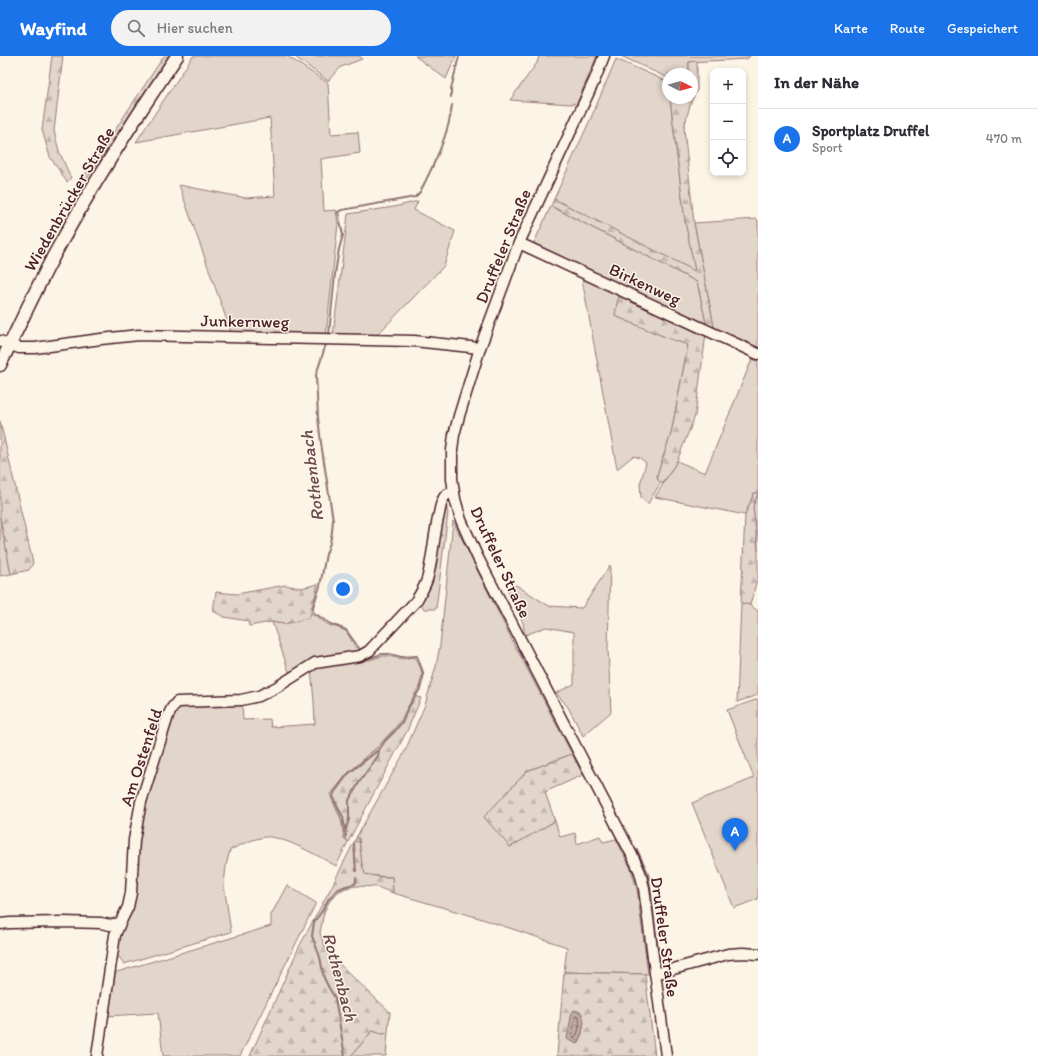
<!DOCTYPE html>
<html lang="de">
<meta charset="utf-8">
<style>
:root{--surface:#fff;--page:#f2f2f3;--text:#2b2b33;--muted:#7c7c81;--line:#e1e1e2;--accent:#1a73e8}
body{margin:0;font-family:Itim,sans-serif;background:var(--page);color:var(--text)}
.controls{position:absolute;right:12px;top:12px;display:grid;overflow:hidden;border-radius:8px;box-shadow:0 2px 6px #0003}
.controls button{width:36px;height:36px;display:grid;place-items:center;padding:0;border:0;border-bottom:1px solid var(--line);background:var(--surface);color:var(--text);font:20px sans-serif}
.compass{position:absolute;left:662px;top:12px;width:36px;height:36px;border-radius:50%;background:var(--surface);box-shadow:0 2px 6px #0003;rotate:96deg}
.you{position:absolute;left:343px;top:533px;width:14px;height:14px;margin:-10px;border:3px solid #fff;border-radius:50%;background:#1a73e8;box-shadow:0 0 0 6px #1a73e833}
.badge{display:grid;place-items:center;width:26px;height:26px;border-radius:50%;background:var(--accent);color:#fff;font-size:13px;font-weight:700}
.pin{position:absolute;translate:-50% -33px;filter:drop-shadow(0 1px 2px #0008)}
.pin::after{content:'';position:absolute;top:21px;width:14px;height:12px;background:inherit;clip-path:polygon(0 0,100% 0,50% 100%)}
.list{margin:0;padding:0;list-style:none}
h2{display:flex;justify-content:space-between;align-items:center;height:52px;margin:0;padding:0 16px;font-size:17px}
h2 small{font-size:13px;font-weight:400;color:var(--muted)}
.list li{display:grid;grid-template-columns:26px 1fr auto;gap:12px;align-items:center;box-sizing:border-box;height:60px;padding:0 16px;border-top:1px solid var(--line)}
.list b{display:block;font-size:15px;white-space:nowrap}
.list p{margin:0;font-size:13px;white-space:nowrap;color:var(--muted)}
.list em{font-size:13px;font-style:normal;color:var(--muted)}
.icon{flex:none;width:22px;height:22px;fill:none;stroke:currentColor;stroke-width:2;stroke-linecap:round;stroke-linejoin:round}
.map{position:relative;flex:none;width:758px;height:1000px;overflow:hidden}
header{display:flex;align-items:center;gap:24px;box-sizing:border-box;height:56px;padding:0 20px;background:var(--accent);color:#fff}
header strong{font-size:19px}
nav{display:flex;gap:22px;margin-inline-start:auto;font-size:14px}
.search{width:280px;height:36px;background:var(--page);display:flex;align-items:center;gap:10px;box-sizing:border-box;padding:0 14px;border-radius:22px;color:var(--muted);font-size:15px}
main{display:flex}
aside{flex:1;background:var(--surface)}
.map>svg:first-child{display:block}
.green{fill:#e2d5ca;stroke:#967a7a}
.forest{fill:url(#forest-firs);stroke:#967a7a;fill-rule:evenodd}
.water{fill:url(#water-ripples);stroke:#917474}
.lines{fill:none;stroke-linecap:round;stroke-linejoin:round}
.shore{stroke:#79575c;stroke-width:1}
.stream{stroke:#917474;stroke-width:2}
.minor-casing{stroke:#4a1f2b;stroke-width:13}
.major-casing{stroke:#4a1f2b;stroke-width:15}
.minor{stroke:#fcf5e5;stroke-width:10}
.major{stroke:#fcf5e5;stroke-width:12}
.labels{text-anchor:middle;stroke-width:3;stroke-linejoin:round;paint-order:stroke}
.street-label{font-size:17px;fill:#4a1f2b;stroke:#fcf5e5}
.water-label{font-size:18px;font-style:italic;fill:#6d4950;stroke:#fcf5e5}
</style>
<header>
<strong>Wayfind</strong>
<div class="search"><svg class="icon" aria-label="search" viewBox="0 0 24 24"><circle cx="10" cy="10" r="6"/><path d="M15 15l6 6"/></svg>Hier suchen</div>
<nav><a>Karte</a><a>Route</a><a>Gespeichert</a></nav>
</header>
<main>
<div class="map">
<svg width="758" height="1000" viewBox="0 0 758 1000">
<defs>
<pattern id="forest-firs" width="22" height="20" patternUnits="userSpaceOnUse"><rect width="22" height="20" fill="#e2d5ca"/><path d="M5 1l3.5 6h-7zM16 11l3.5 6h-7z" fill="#c3b6ae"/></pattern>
<pattern id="water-ripples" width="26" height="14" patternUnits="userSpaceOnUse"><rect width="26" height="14" fill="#c0aca5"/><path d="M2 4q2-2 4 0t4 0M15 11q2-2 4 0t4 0" fill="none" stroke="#9e8b87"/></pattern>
</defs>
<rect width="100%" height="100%" fill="#fcf5e5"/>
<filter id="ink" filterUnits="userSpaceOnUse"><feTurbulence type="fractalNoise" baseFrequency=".025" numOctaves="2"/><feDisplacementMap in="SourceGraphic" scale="8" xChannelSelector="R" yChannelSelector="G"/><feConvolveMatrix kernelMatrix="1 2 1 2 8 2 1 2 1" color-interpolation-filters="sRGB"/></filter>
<g filter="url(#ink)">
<!-- green -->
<path class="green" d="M193,0H287L328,27L331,78L358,76L360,97L321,103L324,155L336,154L338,168L326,279L231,276L179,129L246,142L275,140L270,62L136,86Z
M294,0H360L362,3L341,11L328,25Z
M415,0H456L446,23Z
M539,0H597L577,47L571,48L510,44L537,7Z
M621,0H750L747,3L689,6V18H668V22Z
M616,3L668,26V42H670V43L685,165L696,216L554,143L594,55Z
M418,145L414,154L455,175L444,210L376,280L333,279L348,158L394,151Z
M551,150L697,226L707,271L532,191Z
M757,163L758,166V295L714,271L694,167Z
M581,218L621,237C617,244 616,252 616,260L670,283L688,288L671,378L657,419L658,424L661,426L648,448L641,442L640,428L646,407L640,402L633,400L617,413Z
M752,303L758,305V495L753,451L758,437H754L745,459L655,441L677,405L705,417Z
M446,449L448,457L436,553H424L421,548L420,543Z
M0,461L11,518L0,520Z
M453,465L513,586L572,698L527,715L510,791L555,765L560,781L575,777L577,788L600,780L603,786L616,783L631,813L637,833L648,918L564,916L567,891L476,861L393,837L392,821L365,819L362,809L359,783L357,780L404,697L425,649L436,610L440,589Z
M610,509L608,593L611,656L583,680L568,651L556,637L574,628V576L546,571L525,579L523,567L519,558L507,534L516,529L549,550L582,552Z
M741,547L750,549L758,555V639L737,646Z
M311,557L329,569L336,571L346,575L359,597L290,619L272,566L284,568L308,562Z
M383,600H388L402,603L414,601L417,604L421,613L422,619L419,631L405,656L402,663L396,671L383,685L379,690L365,701L331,741L341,763L344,782L348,786L336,810C320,801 282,779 265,781C252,783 241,789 230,794L226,810L224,829L231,876L124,908L120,902L115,900L118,880L134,849L138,784L147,737L171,661L179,650L242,645L243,664L270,663L271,671L315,668L314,646L311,612L361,602L363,604H369Z
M758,643V843L734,852L692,747L754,722L727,654Z
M287,829L316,847L240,1000H163L158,957L106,960L112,919L117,916L271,870V859Z
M372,975L384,978L388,976L386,1000H351Z"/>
<!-- forest -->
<path class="forest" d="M52,0H63L54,75L59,95L71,122L67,126L50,101L42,74Z
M164,0H170L84,127L81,125Z
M697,5V34L690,49L684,72L694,167L714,271H707L697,226L551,150L554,143L695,215L685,165L670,42H692V18H689V6Z
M621,237L706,278L695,360L677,405L663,428L658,424L657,419L671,378L688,289L670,283L615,260C616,252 617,244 621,237Z
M0,365L33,507L29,514L11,518L0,461Z
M754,437H758L753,451L758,495V520L750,549L741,547L745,459Z
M318,528L313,548L311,551V557L309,562L284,568L272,566L249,570L248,565L224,561L213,555L216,536L237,538L285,529L301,532Z
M415,638L417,641L421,642L407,675L348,786C341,779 345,771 341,762C338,754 333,746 331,738L347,718L379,690L383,685L396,671L402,663L405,656Z
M572,698L583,719L545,736L555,765L510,791L484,761L527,715Z
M357,780L359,783L362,809L365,818L380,821H392L393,837L377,831L356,830L346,832L338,836L329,846L324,856L320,877L325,891L334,903L390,956L388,976L384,978L372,975L351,1000H250L300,889L332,830Z
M564,916L645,918L655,1000H557ZM572,956L584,966L582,978L577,988L570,969Z"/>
<!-- water -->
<path class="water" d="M574,954L581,956C587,966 582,977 577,988L570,985L567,983L572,956Z"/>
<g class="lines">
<!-- shore -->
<path class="shore" d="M576,960L579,961C580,968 579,978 574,982L572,980Z"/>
<!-- stream -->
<path class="stream" d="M451,41V33L459,0
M329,278L335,218L339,193L343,179L338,156L342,154L415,141L420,136C433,110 449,79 452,49
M326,288L316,319L318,361L321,387L333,464L332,476L330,487L326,498L320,530L313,551V555L314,557L331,568L346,574L361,595
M611,771L621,789
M346,773L349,763V744L360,725L378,700L379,694
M346,780L343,761L333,741L334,737L348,718L377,695L379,694L385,685L395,675L403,665L407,654L420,633L423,622V616L417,600L401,601L390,598H382L367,603L365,602
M354,788L356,815
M637,794L647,815L649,822L660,910
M631,809C643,836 644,872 647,901
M345,1000L335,942L329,932L324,922L320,901L312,880L314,866L322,855L328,844L337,834L346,830L355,828L356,825V822"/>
<defs>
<path id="minor" d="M604,0L595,23L519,187L480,292L459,360L454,379L452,394V423L455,443L461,464L477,500L633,801L640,816L644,832L666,1000
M519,187L758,298
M0,285L19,292H35L101,283L139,279L414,285L480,292
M0,868L10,867L63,866L101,867L110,869L120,867
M655,918L728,898L743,897L758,898
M97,1000L115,879L120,867L128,851L131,837L134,784L141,746L168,660L172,652L177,646L241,644L259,640L277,631L315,607L360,600L369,595L416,545C421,537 426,529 428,520C433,499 434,478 439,458C440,452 441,445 445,440C447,438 451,437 453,436"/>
<path id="major" d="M0,309C19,270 37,230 58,192C94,126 135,62 177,0"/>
</defs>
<!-- minor casing -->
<use href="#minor" class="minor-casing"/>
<!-- major casing -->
<use href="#major" class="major-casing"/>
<!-- minor -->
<use href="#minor" class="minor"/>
<!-- major -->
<use href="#major" class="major"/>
</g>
</g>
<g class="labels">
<!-- street labels -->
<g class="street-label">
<text transform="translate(69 143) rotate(-60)" y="6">Wiedenbrücker Straße</text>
<text transform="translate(503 190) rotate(-68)" y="6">Druffeler Straße</text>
<text transform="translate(645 228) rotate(25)" y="6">Birkenweg</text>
<text transform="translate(245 265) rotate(1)" y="6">Junkernweg</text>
<text transform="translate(501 506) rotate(65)" y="6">Druffeler Straße</text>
<text transform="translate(141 701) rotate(-72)" y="6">Am Ostenfeld</text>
<text transform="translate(665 881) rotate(82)" y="6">Druffeler Straße</text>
</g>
<!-- water labels -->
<g class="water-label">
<text transform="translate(312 420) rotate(-97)" y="6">Rothenbach</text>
<text transform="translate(340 921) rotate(75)" y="6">Rothenbach</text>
</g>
</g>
</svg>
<div class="controls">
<button>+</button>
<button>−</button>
<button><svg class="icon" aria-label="locate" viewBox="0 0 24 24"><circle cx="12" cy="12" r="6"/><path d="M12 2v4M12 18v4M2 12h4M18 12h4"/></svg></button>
</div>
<svg class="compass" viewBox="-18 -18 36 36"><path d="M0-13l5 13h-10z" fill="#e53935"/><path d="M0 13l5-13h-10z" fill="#7c7c81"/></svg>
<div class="you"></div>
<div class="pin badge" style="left:735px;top:795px">A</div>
</div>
<aside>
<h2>In der Nähe<small></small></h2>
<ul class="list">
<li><span class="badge">A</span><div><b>Sportplatz Druffel</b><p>Sport</p></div><em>470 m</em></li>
</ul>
</aside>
</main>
